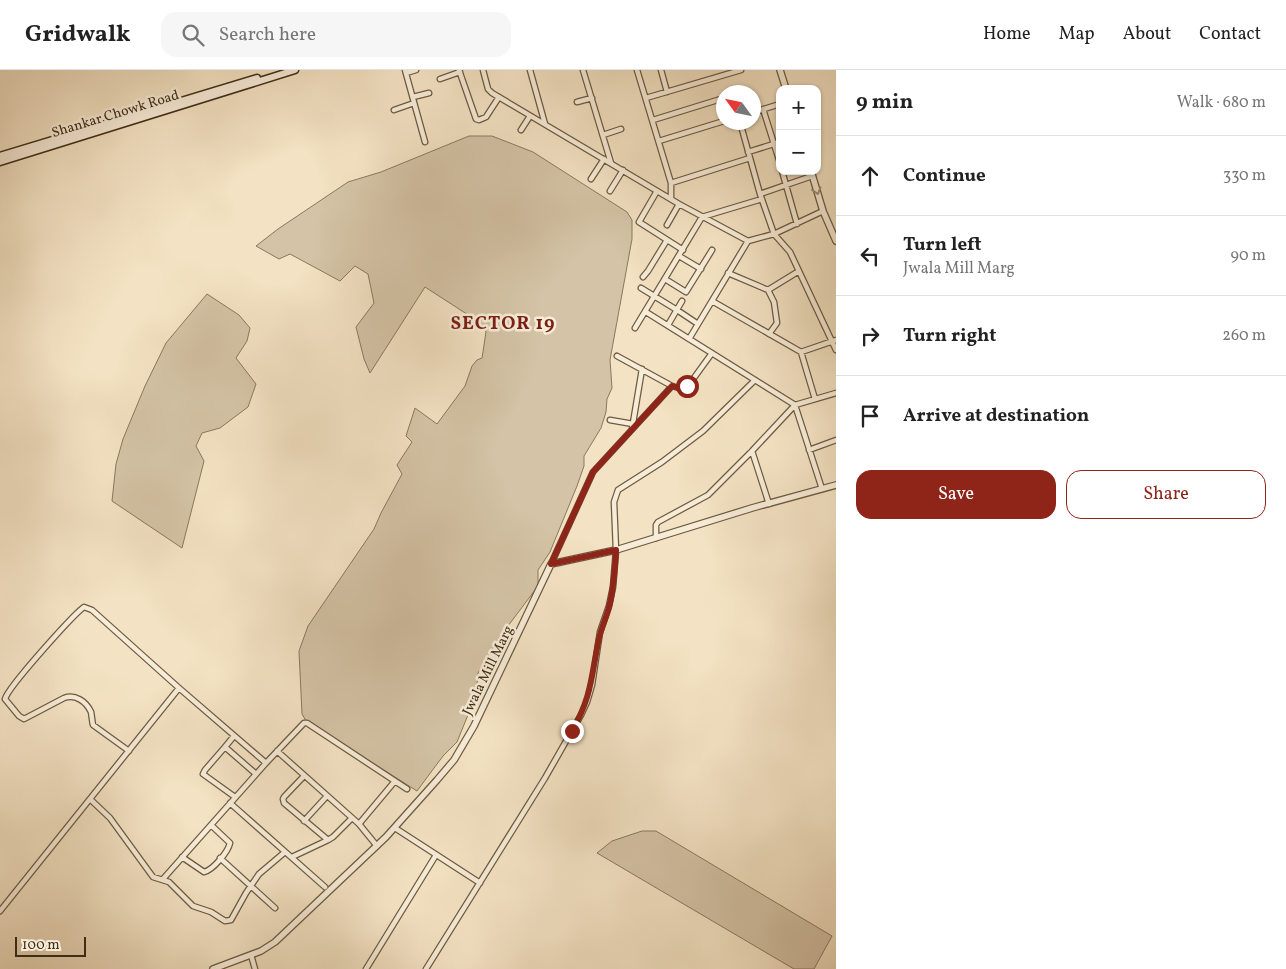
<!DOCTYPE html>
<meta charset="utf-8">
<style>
:root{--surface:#fff;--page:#f6f6f6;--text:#222;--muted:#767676;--line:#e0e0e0;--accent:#8f2418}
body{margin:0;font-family:Vollkorn,serif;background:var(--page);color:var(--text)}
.controls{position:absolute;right:15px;top:15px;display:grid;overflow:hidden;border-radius:10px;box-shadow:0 1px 4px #0004}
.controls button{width:45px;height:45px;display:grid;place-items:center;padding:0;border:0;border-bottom:1px solid var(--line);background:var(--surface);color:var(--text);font:25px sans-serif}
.compass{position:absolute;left:716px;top:15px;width:45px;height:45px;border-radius:50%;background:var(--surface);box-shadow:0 1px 4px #0004;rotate:303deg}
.scale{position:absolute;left:15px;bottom:12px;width:71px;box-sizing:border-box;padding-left:5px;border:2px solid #3f2e16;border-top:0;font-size:14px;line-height:18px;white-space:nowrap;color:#3f2e16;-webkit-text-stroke:4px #f7ecd8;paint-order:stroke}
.stop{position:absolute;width:15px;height:15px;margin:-11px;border:4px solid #8f2418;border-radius:50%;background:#fff}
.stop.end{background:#8f2418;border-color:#fff;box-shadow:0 1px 5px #0008}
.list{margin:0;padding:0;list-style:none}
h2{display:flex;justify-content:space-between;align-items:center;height:65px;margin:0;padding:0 20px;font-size:21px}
h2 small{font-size:16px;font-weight:400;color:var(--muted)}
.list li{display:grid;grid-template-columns:32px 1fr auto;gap:15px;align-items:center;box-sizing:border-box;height:80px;padding:0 20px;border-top:1px solid var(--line)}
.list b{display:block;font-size:19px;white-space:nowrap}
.list p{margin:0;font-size:16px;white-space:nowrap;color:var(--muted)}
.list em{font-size:16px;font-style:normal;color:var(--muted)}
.actions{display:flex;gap:10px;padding:15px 20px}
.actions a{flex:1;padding:11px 0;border:1px solid var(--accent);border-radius:15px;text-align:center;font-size:18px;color:var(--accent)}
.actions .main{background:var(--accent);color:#fff}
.icon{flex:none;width:28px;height:28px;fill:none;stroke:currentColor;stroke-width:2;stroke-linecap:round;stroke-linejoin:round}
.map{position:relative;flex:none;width:836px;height:899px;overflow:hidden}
header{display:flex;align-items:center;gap:30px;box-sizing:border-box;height:70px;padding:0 25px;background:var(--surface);border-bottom:1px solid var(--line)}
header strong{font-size:24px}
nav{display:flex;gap:28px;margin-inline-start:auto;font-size:18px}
.search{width:350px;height:45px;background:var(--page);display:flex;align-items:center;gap:12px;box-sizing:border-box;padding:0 18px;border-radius:15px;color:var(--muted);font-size:19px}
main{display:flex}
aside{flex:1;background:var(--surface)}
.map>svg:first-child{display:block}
.green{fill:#d4c3a6;stroke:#8a785e}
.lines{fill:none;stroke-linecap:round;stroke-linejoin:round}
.minor-casing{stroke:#6c5b41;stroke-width:7}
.tertiary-casing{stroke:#6c5b41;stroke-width:8}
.secondary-casing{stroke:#3f2e16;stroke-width:9}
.minor{stroke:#f7ecd8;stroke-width:4.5}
.tertiary{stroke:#f7ecd8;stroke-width:5.5}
.secondary{stroke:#f7ecd8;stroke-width:6}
.oneway{stroke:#9b8d77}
.route{stroke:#8f2418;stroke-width:6}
.labels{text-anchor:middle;stroke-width:5;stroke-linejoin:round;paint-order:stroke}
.street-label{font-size:14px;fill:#3f2e16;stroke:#f7ecd8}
.district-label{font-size:19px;font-weight:bold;letter-spacing:1px;fill:#7a1f14;stroke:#f7ecd8}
</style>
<header>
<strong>Gridwalk</strong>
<div class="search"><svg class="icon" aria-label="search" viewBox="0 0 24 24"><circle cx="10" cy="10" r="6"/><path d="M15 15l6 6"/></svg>Search here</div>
<nav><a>Home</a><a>Map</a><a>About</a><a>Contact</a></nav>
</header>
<main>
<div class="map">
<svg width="836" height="899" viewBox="0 0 836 899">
<rect width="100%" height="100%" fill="#f3e2c3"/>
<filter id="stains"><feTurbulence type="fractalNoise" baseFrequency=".004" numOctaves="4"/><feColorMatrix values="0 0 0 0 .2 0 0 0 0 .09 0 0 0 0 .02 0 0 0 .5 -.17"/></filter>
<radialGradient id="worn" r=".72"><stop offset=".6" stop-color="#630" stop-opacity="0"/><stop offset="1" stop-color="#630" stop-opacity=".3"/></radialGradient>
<!-- green -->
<path class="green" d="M469,66H492L533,82L627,142L632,150V169L610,290L612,318L607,329L606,342L601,358L584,386V396L577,416L550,482L538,500V516L499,568L478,603L476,625L457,672L443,686L417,721L306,651L302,644L299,581L308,556L374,459L381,443L402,404L397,395L412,372L406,366L415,338L437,354L465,316L472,296L477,290L482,288L486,262L476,250L425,217L370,303L364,289L356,257L374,233L368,204L355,196L340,211L290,184L279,189L256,176L278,159L348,112L381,102Z
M207,224L239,245L250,258L247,271L236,288L256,314L248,337L220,358L202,363L196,376L204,391L182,478L112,431L116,394L123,369L145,316L166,273Z
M642,761H656L832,866L814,899H794L597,783L612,771Z"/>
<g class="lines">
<defs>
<path id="minor" d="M405,0L425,72
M459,0L476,49L479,50L486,47L499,27
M483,0L488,19L492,23L679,134L748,171L774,164L823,141
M530,0L545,54
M583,0L611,93
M637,0L671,113V129
M661,0L667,22
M406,3L416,0
M440,9L460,2
M413,27L429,23
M646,28L741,0
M577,32L592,28
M763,39L780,93
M394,40L414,33
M754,42L780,34
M653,50L724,28
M740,52L760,124L774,164L790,182L836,280
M521,60L530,46
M603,65L621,59
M659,71L724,51
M748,82L780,72
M782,101L797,154
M591,109L604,89
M671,113L750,88
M610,121L623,100
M657,121L639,152L683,180
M760,124L812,106
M667,155L679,134
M679,186L701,199
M728,203L768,220L774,232L777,253L769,264
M643,207L648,201L667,170
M665,209L686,222L712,180
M641,218L677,240
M768,220L799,201
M712,231L801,282L836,270
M646,242L795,335L822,419
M680,242L698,254
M668,255L682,231
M635,258L702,147L762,129
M689,269L748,171
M801,282L815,329
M617,286L672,316L682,319L691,312L712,283
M610,350L633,354
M632,359L642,299
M809,380L836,370
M752,381L769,434
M656,468V455L658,452L708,425L752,381L795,335L836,323
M551,494L593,402L672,316
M225,677L234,666
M129,681L93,655C92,651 92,647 91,642C86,631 75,624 64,628L24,649L19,646L5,629C8,617 73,545 84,537L92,540L179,618L266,693
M277,681L359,754L377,776
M304,706L284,727L283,729L284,733L328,770L333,767L352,748
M235,727L203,704L205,700L225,677L256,704
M90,729L110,748L153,807L169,812L193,836L211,842L225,851L231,850L246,823L259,804L285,782
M230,733L325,817
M304,751L327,726
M359,754L395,711
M395,758L480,813
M182,787L204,802C213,800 228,782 230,773L211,755
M292,787L328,770
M220,788L275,838
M163,809L266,693L304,653H307L407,719
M0,841L179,618
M251,885L255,899
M366,899L436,785
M426,899L545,708L581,645L587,632L592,615L600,562L609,536L613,517L616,480L614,432L618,420L662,392L703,361L755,310"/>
<path id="tertiary" d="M780,0L786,19
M811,101L823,141L836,171
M213,899L261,881L275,872L386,767L437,710L454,690L474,656L551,494L616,480L752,438L836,415"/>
<path id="secondary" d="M0,86L257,8
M0,92L295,0"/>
</defs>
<!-- minor casing -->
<use href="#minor" class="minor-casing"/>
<!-- tertiary casing -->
<use href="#tertiary" class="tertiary-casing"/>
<!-- secondary casing -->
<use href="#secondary" class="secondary-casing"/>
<!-- minor -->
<use href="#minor" class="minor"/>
<!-- tertiary -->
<use href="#tertiary" class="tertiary"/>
<!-- secondary -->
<use href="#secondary" class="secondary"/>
</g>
<!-- one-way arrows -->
<defs><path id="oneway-chevron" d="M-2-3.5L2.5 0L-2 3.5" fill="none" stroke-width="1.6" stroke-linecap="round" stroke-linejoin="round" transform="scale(1.25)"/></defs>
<use class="oneway" href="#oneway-chevron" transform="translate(817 121) rotate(73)"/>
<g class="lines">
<!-- route -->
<path class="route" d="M572,661C591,628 591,609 598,573C600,560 606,549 609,537C614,518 615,499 616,480L551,494L593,402L672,316L682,319L687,316"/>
</g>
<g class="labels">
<!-- street labels -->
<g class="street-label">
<text transform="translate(115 43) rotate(-17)" y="5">Shankar Chowk Road</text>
<text transform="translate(487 600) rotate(-64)" y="5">Jwala Mill Marg</text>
</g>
<!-- district labels -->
<g class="district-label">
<text x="503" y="259">SECTOR 19</text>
</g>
</g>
<rect width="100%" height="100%" filter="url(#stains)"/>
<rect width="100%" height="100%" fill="url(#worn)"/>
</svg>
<div class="controls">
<button>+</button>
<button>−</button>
</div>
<svg class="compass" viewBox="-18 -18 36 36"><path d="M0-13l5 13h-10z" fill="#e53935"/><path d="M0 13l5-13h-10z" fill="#767676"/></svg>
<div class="scale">100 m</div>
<div class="stop" style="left:687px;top:316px"></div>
<div class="stop end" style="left:572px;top:661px"></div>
</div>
<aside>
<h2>9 min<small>Walk · 680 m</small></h2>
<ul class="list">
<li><svg class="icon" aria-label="ahead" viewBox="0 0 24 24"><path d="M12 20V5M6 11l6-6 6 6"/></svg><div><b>Continue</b></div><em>330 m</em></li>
<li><svg class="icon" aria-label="left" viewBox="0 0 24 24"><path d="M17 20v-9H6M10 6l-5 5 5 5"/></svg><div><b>Turn left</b><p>Jwala Mill Marg</p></div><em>90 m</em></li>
<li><svg class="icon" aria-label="right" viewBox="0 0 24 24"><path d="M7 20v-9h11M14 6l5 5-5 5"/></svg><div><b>Turn right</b></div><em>260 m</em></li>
<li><svg class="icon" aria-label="arrive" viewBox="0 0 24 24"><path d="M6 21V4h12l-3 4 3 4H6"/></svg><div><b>Arrive at destination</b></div></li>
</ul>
<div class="actions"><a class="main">Save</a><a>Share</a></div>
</aside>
</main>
